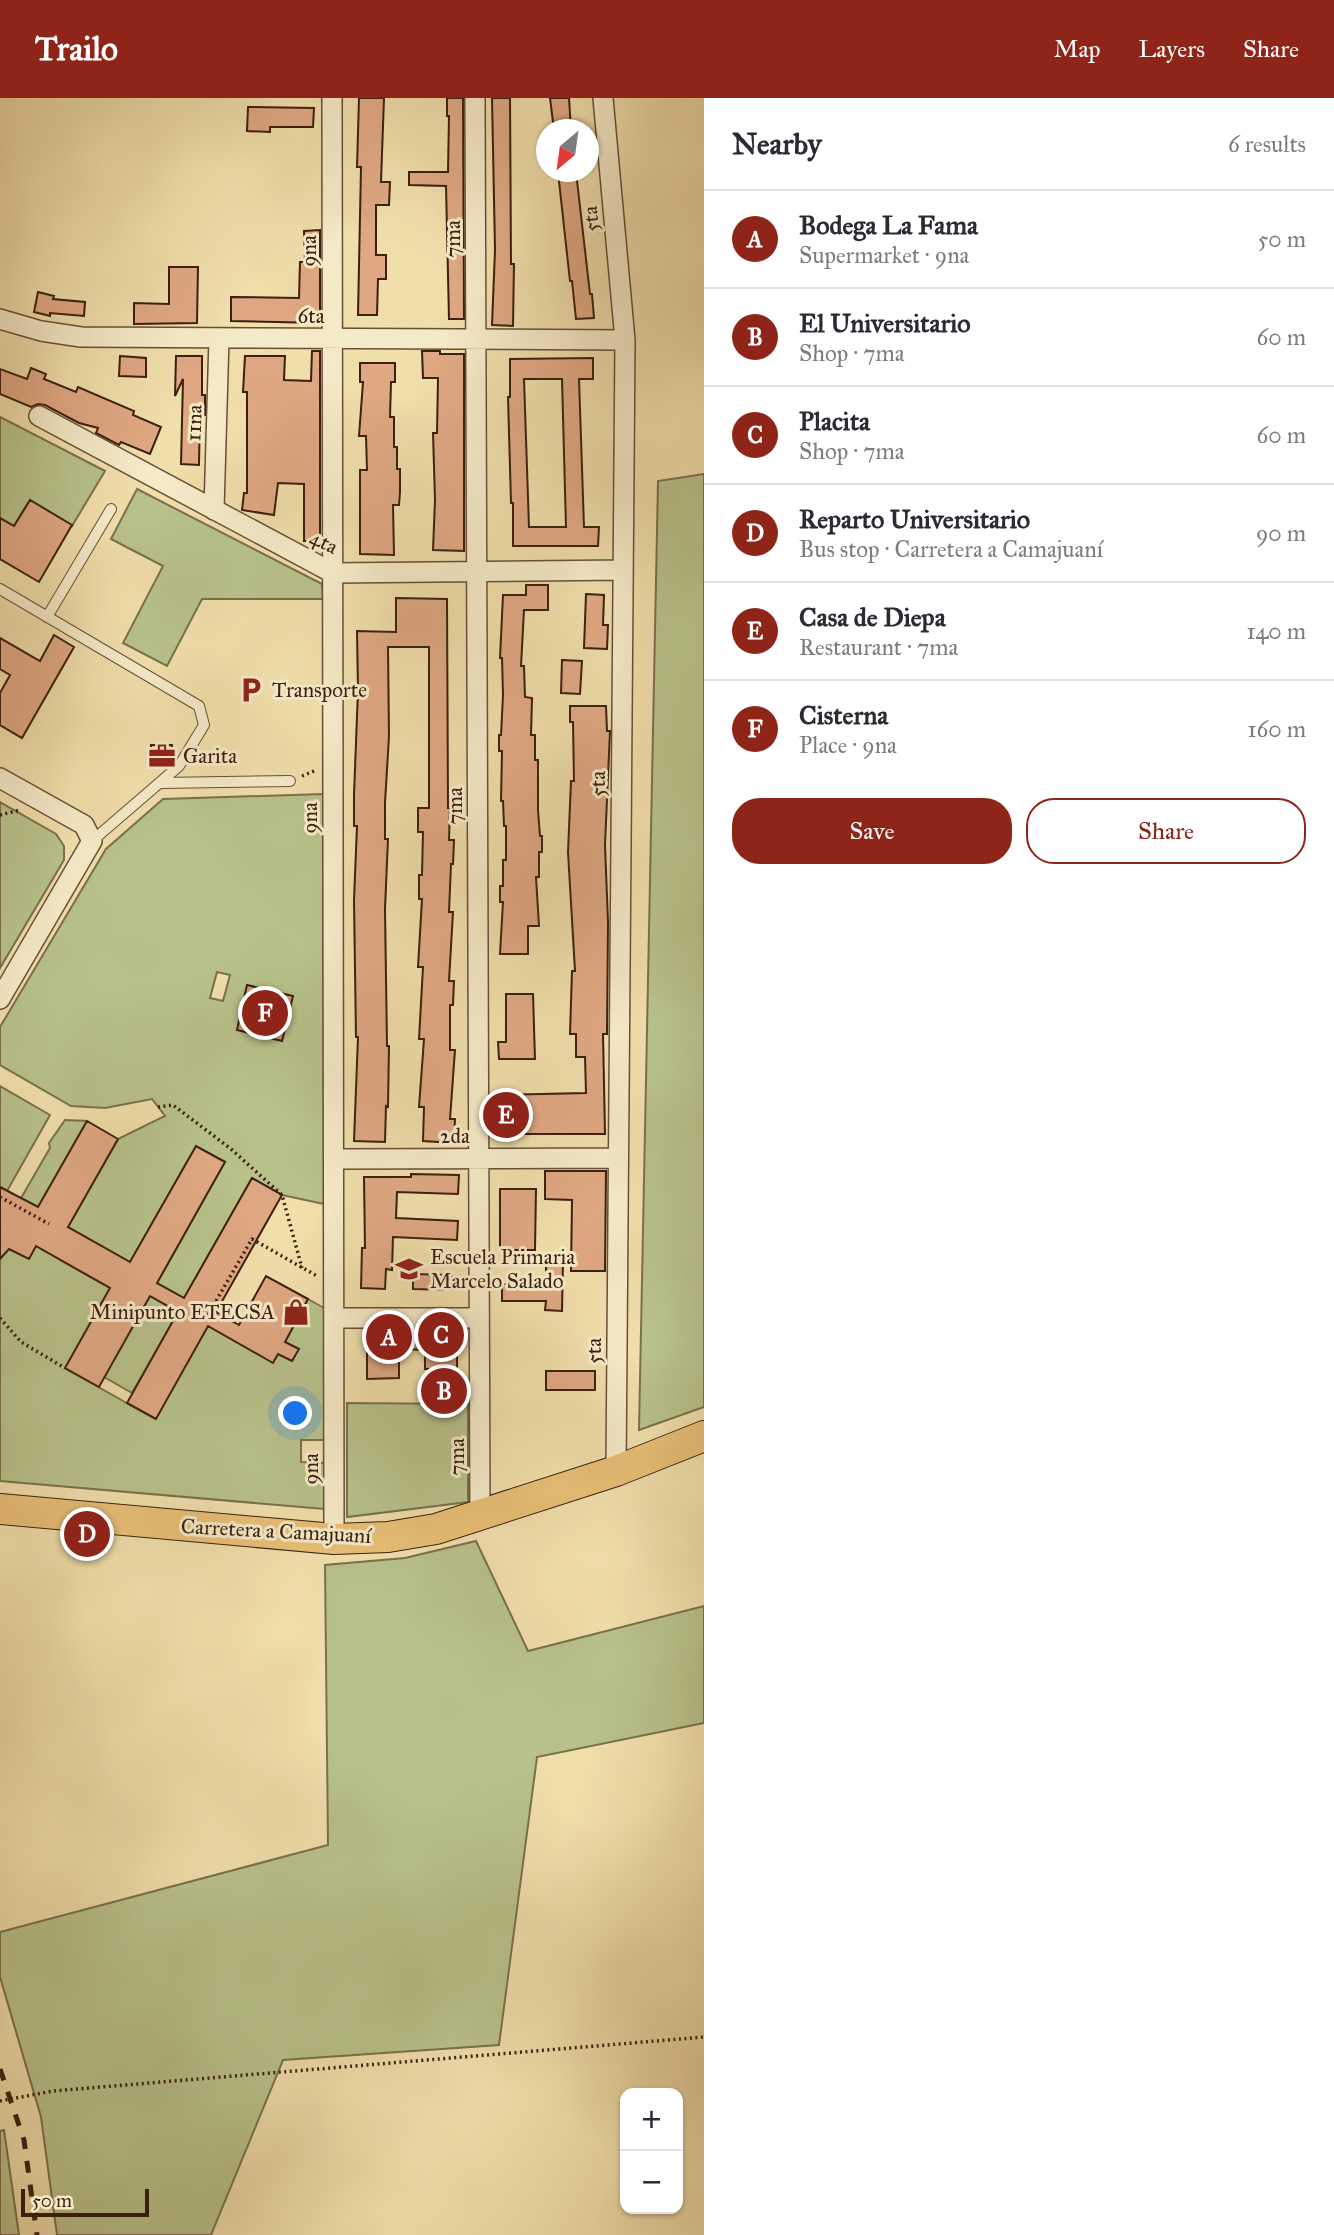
<!DOCTYPE html>
<meta charset="utf-8">
<style>
:root{--surface:#fff;--page:#f7f7f7;--text:#2b2b33;--muted:#7c7c81;--line:#e1e1e2;--accent:#8f2418}
body{margin:0;font-family:"IM FELL Great Primer",serif;background:var(--page);color:var(--text)}
.controls{position:absolute;right:21px;bottom:21px;display:grid;overflow:hidden;border-radius:14px;box-shadow:0 2px 5px #0004}
.controls button{width:63px;height:63px;display:grid;place-items:center;padding:0;border:0;border-bottom:2px solid var(--line);background:var(--surface);color:var(--text);font:35px sans-serif}
.compass{position:absolute;left:536px;top:21px;width:63px;height:63px;border-radius:50%;background:var(--surface);box-shadow:0 2px 5px #0004;rotate:209deg}
.scale{position:absolute;left:21px;bottom:18px;width:128px;box-sizing:border-box;padding-left:7px;border:4px solid #3b1f0f;border-top:0;font-size:19px;line-height:24px;white-space:nowrap;color:#3b1f0f;-webkit-text-stroke:5px #f5eac8;paint-order:stroke}
.you{position:absolute;left:296px;top:1316px;width:24px;height:24px;margin:-18px;border:5px solid #fff;border-radius:50%;background:#1a73e8;box-shadow:0 0 0 10px #1a73e833}
.badge{display:grid;place-items:center;width:46px;height:46px;border-radius:50%;background:var(--accent);color:#fff;font-size:23px;font-weight:700}
.pin{position:absolute;translate:-50% -50%;border:4px solid #fff;box-shadow:0 2px 7px #0006}
.list{margin:0;padding:0;list-style:none}
h2{display:flex;justify-content:space-between;align-items:center;height:91px;margin:0;padding:0 28px;font-size:30px}
h2 small{font-size:23px;font-weight:400;color:var(--muted)}
.list li{display:grid;grid-template-columns:46px 1fr auto;gap:21px;align-items:center;box-sizing:border-box;height:98px;padding:0 28px;border-top:2px solid var(--line)}
.list b{display:block;font-size:26px;white-space:nowrap}
.list p{margin:0;font-size:23px;white-space:nowrap;color:var(--muted)}
.list em{font-size:23px;font-style:normal;color:var(--muted)}
.actions{display:flex;gap:14px;padding:21px 28px}
.actions a{flex:1;padding:16px 0;border:2px solid var(--accent);border-radius:28px;text-align:center;font-size:24px;color:var(--accent)}
.actions .main{background:var(--accent);color:#fff}
.map{position:relative;flex:none;width:704px;height:2137px;overflow:hidden}
header{display:flex;align-items:center;gap:42px;box-sizing:border-box;height:98px;padding:0 35px;background:var(--accent);color:#fff}
header strong{font-size:33px}
nav{display:flex;gap:38px;margin-inline-start:auto;font-size:24px}
main{display:flex}
aside{flex:1;background:var(--surface)}
.map>svg:first-child{display:block}
.green{fill:#b8c18a;stroke:#7a704c;stroke-width:2;fill-rule:evenodd}
.building{fill:#dfa883;stroke:#3b1f0f;stroke-width:2;fill-rule:evenodd}
.lines{fill:none;stroke-linecap:round;stroke-linejoin:round}
.lane-casing{stroke:#684f36;stroke-width:12}
.street-casing{stroke:#684f36;stroke-width:22}
.primary-casing{stroke:#3b1f0f;stroke-width:32}
.path{stroke:#3b1f0f;stroke-width:3.5;stroke-dasharray:2 3.5;stroke-linecap:butt}
.lane{stroke:#f5eac8;stroke-width:10}
.street{stroke:#f5eac8;stroke-width:19}
.primary{stroke:#e8bf76;stroke-width:30}
.rail{stroke:#3b1f0f;stroke-width:5;stroke-dasharray:12 12;stroke-linecap:butt}
.labels{text-anchor:middle;stroke-width:6;stroke-linejoin:round;paint-order:stroke}
.street-label{font-size:21px;fill:#3b1f0f;stroke:#f5eac8}
.poi-label{font-size:21px;fill:#3b1f0f;stroke:#f5eac8;text-anchor:start}
</style>
<header>
<strong>Trailo</strong>
<nav><a>Map</a><a>Layers</a><a>Share</a></nav>
</header>
<main>
<div class="map">
<svg width="704" height="2137" viewBox="0 0 704 2137">
<rect width="100%" height="100%" fill="#f0deab"/>
<filter id="stains"><feTurbulence type="fractalNoise" baseFrequency=".00286" numOctaves="4"/><feColorMatrix values="0 0 0 0 .2 0 0 0 0 .09 0 0 0 0 .02 0 0 0 .5 -.17"/></filter>
<radialGradient id="worn" r=".72"><stop offset=".6" stop-color="#630" stop-opacity="0"/><stop offset="1" stop-color="#630" stop-opacity=".3"/></radialGradient>
<!-- green -->
<path class="green" d="M0,319L105,373L72,428L30,402L14,428L0,420Z
M704,376V1309L639,1332L658,383Z
M137,391L322,486L323,501H202L167,568L123,545L163,468L111,441Z
M323,696L324,1106L282,1097L252,1080L184,1200L157,1185L225,1064L196,1048L130,1164L68,1129L118,1041L165,1018L152,1001L105,1010L71,1008L0,967V929L106,751L163,701ZM217,874L230,877L223,903L210,900Z
M0,704L56,736L64,748V762L0,870Z
M0,988L50,1017L7,1093L0,1089Z
M65,1022L87,1023L38,1109L21,1100L50,1050L49,1045Z
M24,1132L41,1151L110,1190L65,1270L155,1321L208,1228L273,1264L278,1256L292,1263L298,1251L285,1244L308,1201L324,1210V1342H301V1364L325,1365L324,1411L0,1383V1161Z
M150,1198L178,1214L132,1295L104,1279Z
M347,1305L468,1306V1404L347,1419Z
M476,1443L528,1553L704,1508V1625L537,1659L499,1947L283,1962L211,2137H57L41,2019L0,1879V1834L328,1747L325,1467L405,1460Z
M4,2032L19,2137H0V2033Z"/>
<!-- building -->
<path class="building" d="M359,0H384L381,84H390L389,107H376V157H386V181H378L377,217H358L361,69H357Z
M447,0H463L464,221H449L446,88L409,87V74H448L449,18H447Z
M492,0H510L511,166H514L513,228L492,227L495,152Z
M550,0H569L571,32H554Z
M248,9L314,10L313,29H270V34L247,33Z
M558,74H576L590,196H592L594,220L576,221L572,183H570Z
M320,132V225L231,223V199L299,200L300,164H305L304,133Z
M169,169H198L197,225L134,226V205L169,206Z
M38,194L54,198L53,201L85,204L84,218L50,215V218L34,214Z
M312,253H320V443H304V386L278,385L274,417L242,412L244,395H247V294H243L245,258H285L284,282L311,283Z
M422,253H440V256H464V453L433,452L435,402L433,335H437L438,280H423Z
M120,258L146,260V279L119,278Z
M176,258H202V297H205V317H200L199,367L181,366L183,281L175,298Z
M593,260V281H579L584,429H599L598,448H513V405H511L508,299H510V261ZM524,281H562L566,429H529Z
M360,265H395V284H391L390,319H394V349H397V371H400V394L399,407H393L394,457L360,456V372H367L366,338H359L363,284H360Z
M31,270L46,276L44,281L76,294L78,289L134,313L133,317L161,329L150,356L121,344L119,347L96,335L98,330L79,325L45,307L38,306L31,309L0,296V271L27,281Z
M30,402L72,427L39,484L0,461V420L14,428Z
M526,487H548V512H524L521,568H524L525,599L532,600L531,637H535V662H538V712L540,738H542V754H539V779H536L539,828H528V856H500L503,804H500V788H503V762H506V728H504L503,703H501L502,653H499V637H501L503,597L502,560H500L503,497H526Z
M586,496L604,497L603,527H608L607,551L584,550Z
M396,500L447,501L448,710H450L449,742H454L453,766H451L449,814H453L449,883H454L453,907H450V952H455L450,1021H455L454,1045L423,1043L424,1009H419L424,941H419L423,869H418L422,801H419V777H422L423,734H418V710H429V549H388L389,638L385,705V741H388L385,811L387,948H389L388,1009L386,1008L385,1044L354,1043L358,939H356L354,802L357,728H354V697L358,592L357,533L396,534Z
M54,537L74,549L22,640L0,627V595L10,577L0,571V540L40,563Z
M562,562L582,563L580,596L561,595Z
M570,608H606L607,633H610L605,747L608,824L607,936H603L605,1036H494V997L586,995L585,959H576V936H570L572,873H575L568,754L571,683H574L573,624H570Z
M151,647H172V664L167,668H151Z
M247,887L293,898L282,943L237,932Z
M506,896H533L535,961H499L498,944H506Z
M87,1023L118,1041L68,1129L130,1164L196,1048L225,1064L157,1185L184,1200L252,1080L282,1097L216,1214L239,1227L266,1178L308,1201L285,1244L299,1251L292,1263L278,1256L273,1265L208,1228L156,1321L127,1305L178,1214L150,1198L99,1289L65,1270L110,1190L36,1148L29,1161L9,1151L0,1161V1089L38,1109Z
M545,1073H606L605,1173H571L572,1102L545,1101Z
M411,1076L459,1077L458,1096L397,1094L396,1120L458,1123L457,1142L393,1139L392,1172L386,1171L385,1191L361,1190L362,1150H365L364,1079H411Z
M500,1091H536L535,1152H500Z
M546,1164H563L562,1213L545,1212L546,1203H502V1186H546Z
M413,1176L452,1177V1192L413,1191Z
M367,1232H457V1303H431V1271H425V1252L399,1251V1280L367,1281Z
M546,1273H595V1292H546Z"/>
<g class="lines">
<defs>
<path id="lane" d="M0,491L199,608L204,627L179,668L92,743
M47,519L111,411
M160,685L290,683"/>
<path id="street" d="M332,0L334,1441
M475,0L480,1417
M603,0L625,242L616,1373
M0,221L41,233L81,239L625,242
M39,318L333,475L623,472
M214,412L219,240
M0,680L84,727L92,743L0,901
M334,1061L618,1060
M334,1220H479"/>
<path id="primary" d="M0,1411L334,1441L388,1439L436,1431L616,1373L704,1338"/>
</defs>
<!-- lane casing -->
<use href="#lane" class="lane-casing"/>
<!-- street casing -->
<use href="#street" class="street-casing"/>
<!-- primary casing -->
<use href="#primary" class="primary-casing"/>
<!-- path -->
<path class="path" d="M302,678L317,672
M0,717L20,712
M158,1009L173,1007L231,1051L282,1097L302,1170
M0,1099L49,1126
M0,1220L21,1244L65,1270
M205,1222L252,1141L317,1178
M0,2003L53,1993L704,1939"/>
<!-- lane -->
<use href="#lane" class="lane"/>
<!-- street -->
<use href="#street" class="street"/>
<!-- primary -->
<use href="#primary" class="primary"/>
<!-- rail -->
<path class="rail" d="M0,1971L24,2042L37,2137"/>
</g>
<!-- icons -->
<defs>
<symbol id="parking-bare" viewBox="-9 -9 18 18"><path d="M-3.5-5.5H1a3.5 3.5 0 0 1 0 7H-1V5.5H-3.5ZM-1-3.4V-.6H.8a1.4 1.4 0 0 0 0-2.8Z" fill="#8f2418" stroke="#f5eac8" stroke-width="2.5" paint-order="stroke"/></symbol>
<symbol id="office-bare" viewBox="-9 -9 18 18"><path d="M-6-3h4V-5.5h4V-3h4V5H-6ZM-1-4.5V-3h2v-1.5ZM-6 0V1H6V0Z" fill="#8f2418" stroke="#f5eac8" stroke-width="2.5" paint-order="stroke"/></symbol>
<symbol id="school-bare" viewBox="-9 -9 18 18"><path d="M0-5L7-2L0 1L-7-2ZM-4 1L0 2.5L4 1V4Q0 6-4 4Z" fill="#8f2418" stroke="#f5eac8" stroke-width="2.5" paint-order="stroke"/></symbol>
<symbol id="shop-bare" viewBox="-9 -9 18 18"><path d="M-5-2.5h2.3a2.7 3.5 0 0 1 5.4 0H5L5.5 6h-11ZM-1.5-2.5h3a1.5 2.3 0 0 0-3 0Z" fill="#8f2418" stroke="#f5eac8" stroke-width="2.5" paint-order="stroke"/></symbol>
</defs>
<g fill-rule="evenodd">
<use href="#parking-bare" x="232" y="573" width="38" height="38"/>
<use href="#office-bare" x="143" y="639" width="38" height="38"/>
<use href="#school-bare" x="390" y="1152" width="38" height="38"/>
<use href="#shop-bare" x="277" y="1195" width="38" height="38"/>
</g>
<g class="labels">
<!-- street labels -->
<g class="street-label">
<text transform="translate(591 121) rotate(-95)" y="7">5ta</text>
<text transform="translate(453 141) rotate(-90)" y="7">7ma</text>
<text transform="translate(309 153) rotate(-90)" y="7">9na</text>
<text x="311" y="225">6ta</text>
<text transform="translate(194 325) rotate(-88)" y="7">11na</text>
<text transform="translate(324 444) rotate(26)" y="7">4ta</text>
<text transform="translate(598 686) rotate(-90)" y="7">5ta</text>
<text transform="translate(455 708) rotate(-90)" y="7">7ma</text>
<text transform="translate(310 720) rotate(-90)" y="7">9na</text>
<text x="455" y="1045">2da</text>
<text transform="translate(594 1253) rotate(-90)" y="7">5ta</text>
<text transform="translate(457 1359) rotate(-90)" y="7">7ma</text>
<text transform="translate(311 1371) rotate(-90)" y="7">9na</text>
<text transform="translate(276 1433) rotate(3)" y="7">Carretera a Camajuaní</text>
</g>
<!-- poi labels -->
<g class="poi-label">
<text x="272" y="599">Transporte</text>
<text x="183" y="665">Garita</text>
<text x="430" y="1166">Escuela Primaria<tspan x="430" dy="24">Marcelo Salado</tspan></text>
<text x="275" y="1221" text-anchor="end">Minipunto ETECSA</text>
</g>
</g>
<rect width="100%" height="100%" filter="url(#stains)"/>
<rect width="100%" height="100%" fill="url(#worn)"/>
</svg>
<div class="controls">
<button>+</button>
<button>−</button>
</div>
<svg class="compass" viewBox="-18 -18 36 36"><path d="M0-13l5 13h-10z" fill="#e53935"/><path d="M0 13l5-13h-10z" fill="#7c7c81"/></svg>
<div class="scale">50 m</div>
<div class="you"></div>
<div class="pin badge" style="left:389px;top:1239px">A</div>
<div class="pin badge" style="left:444px;top:1293px">B</div>
<div class="pin badge" style="left:441px;top:1237px">C</div>
<div class="pin badge" style="left:87px;top:1436px">D</div>
<div class="pin badge" style="left:506px;top:1017px">E</div>
<div class="pin badge" style="left:265px;top:915px">F</div>
</div>
<aside>
<h2>Nearby<small>6 results</small></h2>
<ul class="list">
<li><span class="badge">A</span><div><b>Bodega La Fama</b><p>Supermarket · 9na</p></div><em>50 m</em></li>
<li><span class="badge">B</span><div><b>El Universitario</b><p>Shop · 7ma</p></div><em>60 m</em></li>
<li><span class="badge">C</span><div><b>Placita</b><p>Shop · 7ma</p></div><em>60 m</em></li>
<li><span class="badge">D</span><div><b>Reparto Universitario</b><p>Bus stop · Carretera a Camajuaní</p></div><em>90 m</em></li>
<li><span class="badge">E</span><div><b>Casa de Diepa</b><p>Restaurant · 7ma</p></div><em>140 m</em></li>
<li><span class="badge">F</span><div><b>Cisterna</b><p>Place · 9na</p></div><em>160 m</em></li>
</ul>
<div class="actions"><a class="main">Save</a><a>Share</a></div>
</aside>
</main>
